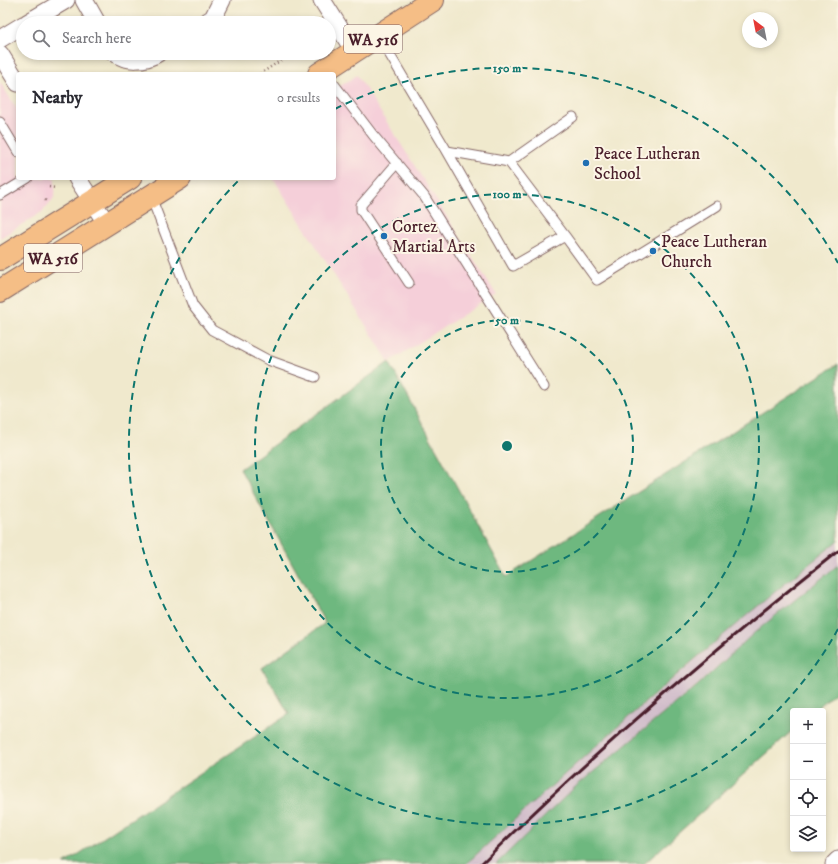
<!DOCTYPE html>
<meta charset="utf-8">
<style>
:root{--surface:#fff;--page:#f7f7f7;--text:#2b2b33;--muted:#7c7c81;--line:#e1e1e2}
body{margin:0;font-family:"IM FELL DW Pica",serif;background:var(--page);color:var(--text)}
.controls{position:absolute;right:12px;bottom:12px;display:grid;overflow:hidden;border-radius:4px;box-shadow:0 2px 6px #0003}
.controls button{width:36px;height:36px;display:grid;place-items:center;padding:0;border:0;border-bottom:1px solid var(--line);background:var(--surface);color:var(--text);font:20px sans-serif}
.compass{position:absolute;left:742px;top:12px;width:36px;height:36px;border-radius:50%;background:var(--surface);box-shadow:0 2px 6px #0003;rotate:328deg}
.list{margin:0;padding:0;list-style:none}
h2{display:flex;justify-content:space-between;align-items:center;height:52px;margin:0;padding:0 16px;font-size:17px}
h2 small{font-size:13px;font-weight:400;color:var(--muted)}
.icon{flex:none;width:22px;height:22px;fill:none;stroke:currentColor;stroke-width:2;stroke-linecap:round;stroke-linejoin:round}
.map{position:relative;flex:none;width:838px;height:864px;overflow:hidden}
.search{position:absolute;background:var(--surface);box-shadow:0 2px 6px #0003;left:16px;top:16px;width:320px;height:44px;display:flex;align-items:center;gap:10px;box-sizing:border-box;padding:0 14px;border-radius:22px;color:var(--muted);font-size:15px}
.panel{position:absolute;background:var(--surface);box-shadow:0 2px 6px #0003;left:16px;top:72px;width:320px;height:108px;border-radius:4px}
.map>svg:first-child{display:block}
.built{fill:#f5cfd9}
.industrial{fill:#d1bdcb}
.forest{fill:#6eb87f;stroke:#5c6c55}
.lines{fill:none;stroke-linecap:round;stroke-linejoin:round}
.service-casing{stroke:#846664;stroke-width:11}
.minor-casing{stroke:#846664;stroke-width:19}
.primary-casing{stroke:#846664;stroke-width:24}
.path{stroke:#846664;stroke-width:2.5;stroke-dasharray:1 3;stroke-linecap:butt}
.service{stroke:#fff;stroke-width:9}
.minor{stroke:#fff;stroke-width:17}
.primary{stroke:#f5be86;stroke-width:22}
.rail{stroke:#4a1f2b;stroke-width:3}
.ring{fill:none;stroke:#0f766e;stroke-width:2;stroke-dasharray:7 5}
.poi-dot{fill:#1f6fb2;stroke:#fcf5e5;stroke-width:1.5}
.labels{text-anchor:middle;stroke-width:4;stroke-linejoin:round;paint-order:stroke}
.shield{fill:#fcf5e5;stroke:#7f5f63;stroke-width:1}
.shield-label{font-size:16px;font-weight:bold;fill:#4a1f2b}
.poi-label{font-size:17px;fill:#4a1f2b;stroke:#fcf5e5;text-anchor:start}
.centre{fill:#0f766e;stroke:#fcf5e5;stroke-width:2}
.ring-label{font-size:12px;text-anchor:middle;font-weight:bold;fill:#0f766e;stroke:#fcf5e5;stroke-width:4;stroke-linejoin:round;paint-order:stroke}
</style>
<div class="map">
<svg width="838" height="864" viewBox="0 0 838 864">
<rect width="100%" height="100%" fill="#fcf5e5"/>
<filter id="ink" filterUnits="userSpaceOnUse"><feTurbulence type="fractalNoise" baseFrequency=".025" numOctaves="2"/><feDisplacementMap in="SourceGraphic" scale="8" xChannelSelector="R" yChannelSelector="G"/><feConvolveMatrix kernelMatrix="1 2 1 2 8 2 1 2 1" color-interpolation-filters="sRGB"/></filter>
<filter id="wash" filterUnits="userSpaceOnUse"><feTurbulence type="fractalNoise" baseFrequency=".012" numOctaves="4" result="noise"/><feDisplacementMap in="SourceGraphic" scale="16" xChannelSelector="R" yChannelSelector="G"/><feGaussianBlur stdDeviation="0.9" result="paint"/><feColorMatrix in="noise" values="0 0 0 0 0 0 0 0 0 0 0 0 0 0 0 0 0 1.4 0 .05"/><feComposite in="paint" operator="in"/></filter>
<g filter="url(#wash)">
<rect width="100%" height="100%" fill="#f0e9cd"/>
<!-- built -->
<path class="built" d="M357,75L496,294L389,362L273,178H334V90Z
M0,82L18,111V178H55V195L52,201L42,212L0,238Z"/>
<!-- industrial -->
<path class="industrial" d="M838,541V565L754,633L697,685L575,787L496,864H466L581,759L771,594Z"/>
<!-- forest -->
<path class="forest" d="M389,362L506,577L838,364V541C709,643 587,753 466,864H64L289,714L262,668L325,623L240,469Z
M838,565V690L814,711H793V730L644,864H496L575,787L697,686L754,633Z"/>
</g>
<g filter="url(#ink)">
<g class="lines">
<defs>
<path id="service" d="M378,35L447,151
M334,84L373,135L424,196L544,387
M0,122L18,152
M447,151L509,162L565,236L513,266Z
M509,162L573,117
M397,163L361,205V210L409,283
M0,195L28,178
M151,197L193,306L212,330L268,360L315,377
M565,236L597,280L717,206"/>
<path id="minor" d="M84,0L97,23
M322,0L354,51
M27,23L66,0
M205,23L213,18L222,0
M0,39L23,25
M115,53C126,62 146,61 158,53
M0,54L18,83
M77,178L107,224
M834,864L838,860"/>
<path id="primary" d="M319,74L433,0
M0,259L130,178
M0,291L180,178"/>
</defs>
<!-- service casing -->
<use href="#service" class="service-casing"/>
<!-- minor casing -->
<use href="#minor" class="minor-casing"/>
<!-- primary casing -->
<use href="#primary" class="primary-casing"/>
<!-- path -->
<path class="path" d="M260,74L292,53
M49,187L56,188
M45,200L48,202"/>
<!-- service -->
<use href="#service" class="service"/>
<!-- minor -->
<use href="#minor" class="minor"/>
<!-- primary -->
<use href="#primary" class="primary"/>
<!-- rail -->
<path class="rail" d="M481,864C593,753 714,649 838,551"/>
</g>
</g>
<!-- distance rings -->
<g class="ring">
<circle cx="507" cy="446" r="126"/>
<circle cx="507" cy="446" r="252"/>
<path d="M838 629A378 378 0 1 1 240 179M335 109A378 378 0 0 1 838 263"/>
</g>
<!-- markers -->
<g class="poi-dot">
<circle cx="586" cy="163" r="4"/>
<circle cx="384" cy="236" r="4"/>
<circle cx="653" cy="251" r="4"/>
</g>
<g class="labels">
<!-- shield labels -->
<g class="shield">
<rect x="344" y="25" width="58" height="28" rx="3"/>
<rect x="24" y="244" width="58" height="28" rx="3"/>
</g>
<g class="shield-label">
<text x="373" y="45">WA 516</text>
<text x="53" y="264">WA 516</text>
</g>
<!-- poi labels -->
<g class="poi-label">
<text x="594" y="159">Peace Lutheran<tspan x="594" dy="20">School</tspan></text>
<text x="392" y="232">Cortez<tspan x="392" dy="20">Martial Arts</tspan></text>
<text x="661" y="247">Peace Lutheran<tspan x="661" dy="20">Church</tspan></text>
</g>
</g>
<circle cx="507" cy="446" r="6" class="centre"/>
<g class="ring-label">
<text x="507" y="72">150 m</text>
<text x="507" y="198">100 m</text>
<text x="507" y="324">50 m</text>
</g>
</svg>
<div class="controls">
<button>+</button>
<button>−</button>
<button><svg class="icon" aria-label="locate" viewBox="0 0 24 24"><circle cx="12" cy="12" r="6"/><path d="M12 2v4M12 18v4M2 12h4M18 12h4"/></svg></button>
<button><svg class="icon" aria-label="layers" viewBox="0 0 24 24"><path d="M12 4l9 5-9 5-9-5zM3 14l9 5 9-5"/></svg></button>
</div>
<svg class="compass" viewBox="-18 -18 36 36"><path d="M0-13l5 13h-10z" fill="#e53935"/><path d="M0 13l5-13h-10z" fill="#7c7c81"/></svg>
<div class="search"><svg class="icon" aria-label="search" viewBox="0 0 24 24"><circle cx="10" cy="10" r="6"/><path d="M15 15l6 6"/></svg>Search here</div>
<section class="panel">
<h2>Nearby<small>0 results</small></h2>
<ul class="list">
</ul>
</section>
</div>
